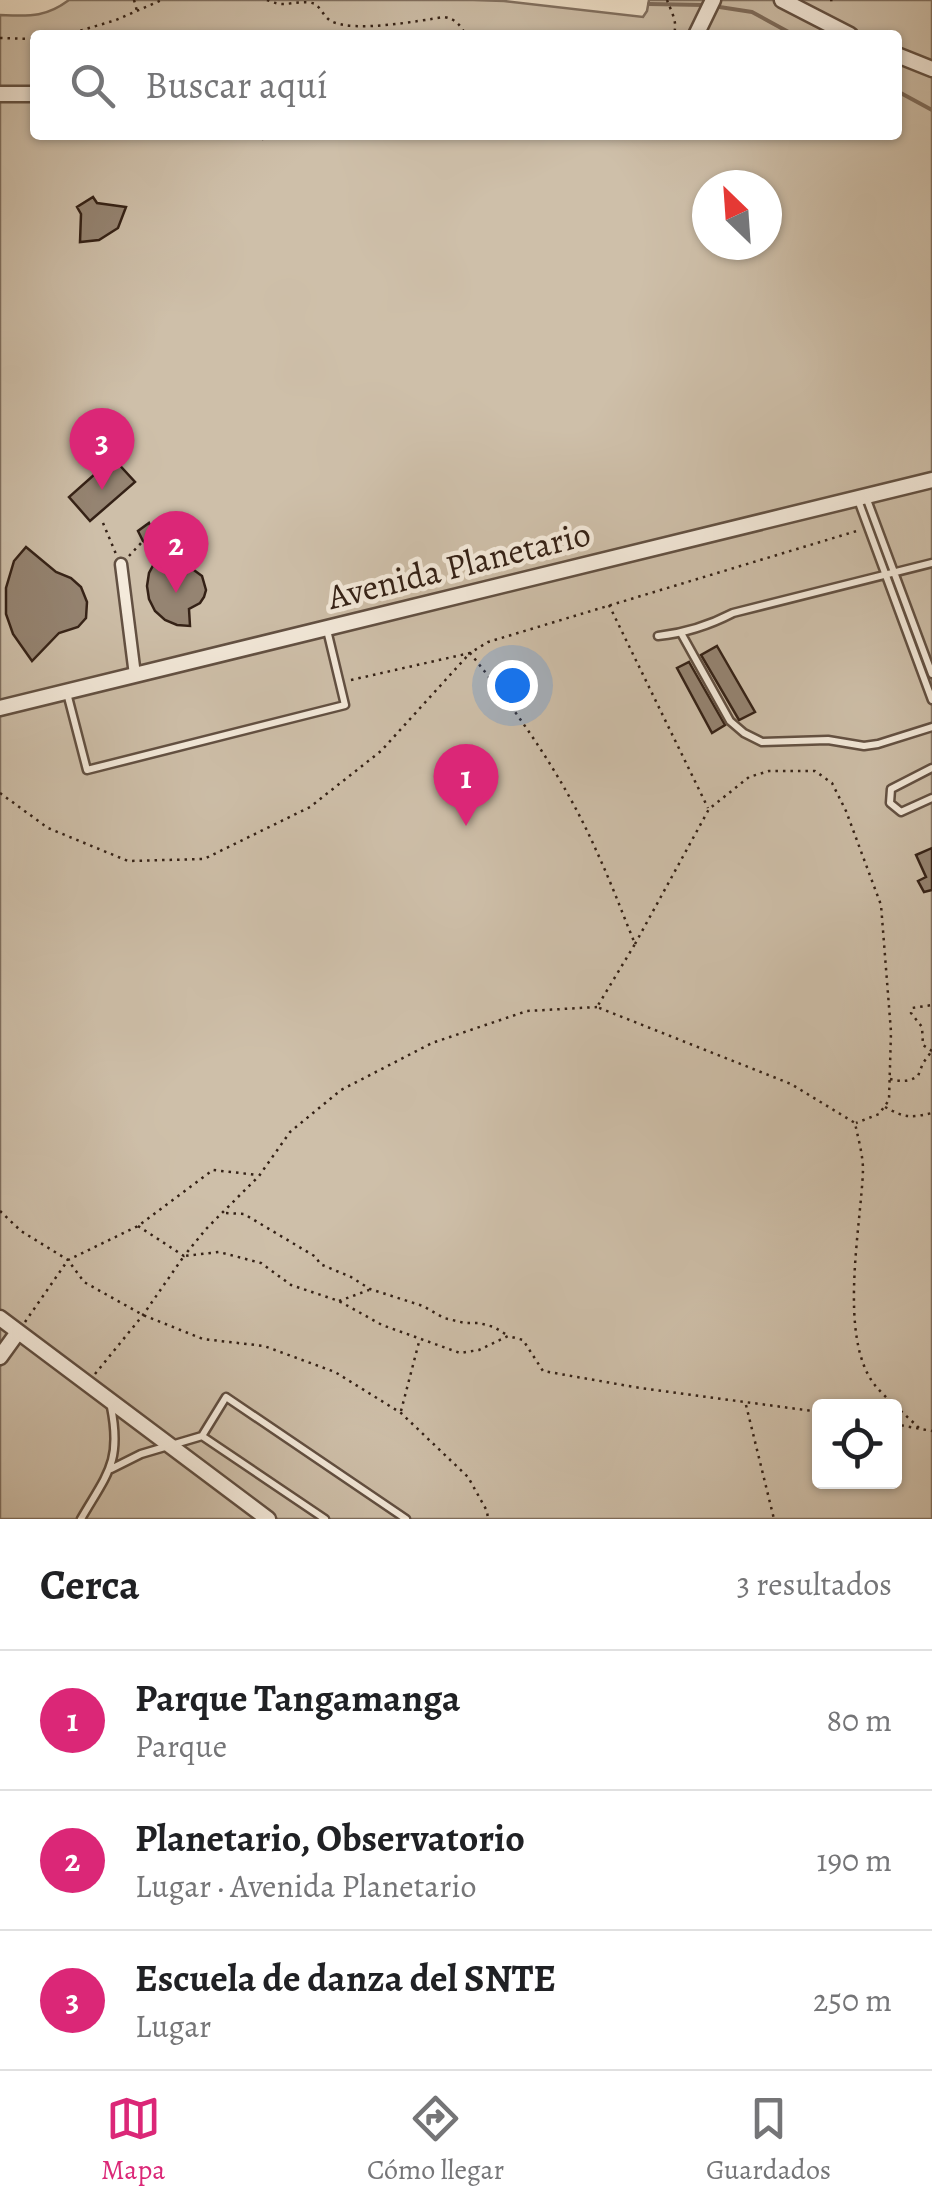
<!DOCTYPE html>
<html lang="es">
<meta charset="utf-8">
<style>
:root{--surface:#fff;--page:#f6f6f6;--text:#202124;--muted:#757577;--line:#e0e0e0;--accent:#db2777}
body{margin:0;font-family:Alegreya,serif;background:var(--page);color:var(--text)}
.controls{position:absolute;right:30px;bottom:30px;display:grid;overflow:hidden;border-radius:10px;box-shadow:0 2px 8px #0004}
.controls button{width:90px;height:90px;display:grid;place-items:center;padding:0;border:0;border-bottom:2px solid var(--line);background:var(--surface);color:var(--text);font:50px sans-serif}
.compass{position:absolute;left:692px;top:170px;width:90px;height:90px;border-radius:50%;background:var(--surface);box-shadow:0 2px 8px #0004;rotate:335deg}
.you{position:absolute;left:512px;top:685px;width:35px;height:35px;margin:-25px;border:8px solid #fff;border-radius:50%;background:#1a73e8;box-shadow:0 0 0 15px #1a73e833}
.badge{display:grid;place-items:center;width:65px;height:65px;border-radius:50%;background:var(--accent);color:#fff;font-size:32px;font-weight:700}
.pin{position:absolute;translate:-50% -82px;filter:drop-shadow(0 2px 5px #0008)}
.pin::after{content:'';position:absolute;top:52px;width:35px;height:30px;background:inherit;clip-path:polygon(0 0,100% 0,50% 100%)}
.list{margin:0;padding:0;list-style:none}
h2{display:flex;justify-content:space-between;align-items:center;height:130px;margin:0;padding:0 40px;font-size:42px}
h2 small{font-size:32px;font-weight:400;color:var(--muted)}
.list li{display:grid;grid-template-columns:65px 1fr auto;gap:30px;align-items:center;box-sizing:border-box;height:140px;padding:0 40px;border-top:2px solid var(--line)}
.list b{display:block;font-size:38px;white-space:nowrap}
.list p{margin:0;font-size:32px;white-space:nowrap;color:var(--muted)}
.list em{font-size:32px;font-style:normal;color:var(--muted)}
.icon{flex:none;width:55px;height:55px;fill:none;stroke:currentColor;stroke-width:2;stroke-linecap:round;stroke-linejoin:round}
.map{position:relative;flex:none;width:932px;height:1519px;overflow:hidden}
.search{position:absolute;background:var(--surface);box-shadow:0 2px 8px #0004;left:30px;right:30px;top:30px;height:110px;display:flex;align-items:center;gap:25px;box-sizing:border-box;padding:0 35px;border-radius:10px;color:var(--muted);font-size:38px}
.sheet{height:550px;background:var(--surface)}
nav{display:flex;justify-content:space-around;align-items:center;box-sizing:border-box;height:140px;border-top:2px solid var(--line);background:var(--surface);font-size:28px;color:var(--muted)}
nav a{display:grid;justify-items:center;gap:5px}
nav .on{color:var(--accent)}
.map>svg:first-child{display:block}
.green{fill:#cebfa9;stroke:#817060;stroke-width:2.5;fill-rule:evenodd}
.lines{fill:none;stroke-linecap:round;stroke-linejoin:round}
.stream{stroke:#7e6c5c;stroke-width:4}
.building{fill:#958472;stroke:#342116;stroke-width:2.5}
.service-casing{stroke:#625042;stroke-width:11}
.pedestrian-casing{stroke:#625042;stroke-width:15}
.minor-casing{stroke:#625042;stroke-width:19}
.path{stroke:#342116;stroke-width:2.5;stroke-dasharray:2.5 5;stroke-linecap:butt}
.service{stroke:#f4eadb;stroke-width:6}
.pedestrian{stroke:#f4eadb;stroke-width:10}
.minor{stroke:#f4eadb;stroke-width:14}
.labels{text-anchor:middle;stroke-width:9;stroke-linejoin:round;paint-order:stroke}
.street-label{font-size:35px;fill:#342116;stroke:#f4eadb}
</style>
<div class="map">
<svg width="932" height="1519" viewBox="0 0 932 1519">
<rect width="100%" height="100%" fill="#eedfc7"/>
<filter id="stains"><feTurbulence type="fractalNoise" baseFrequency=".002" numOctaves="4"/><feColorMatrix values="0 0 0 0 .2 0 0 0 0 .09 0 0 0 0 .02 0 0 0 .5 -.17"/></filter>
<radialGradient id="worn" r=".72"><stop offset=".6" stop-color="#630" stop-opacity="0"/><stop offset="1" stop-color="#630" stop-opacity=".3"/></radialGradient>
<!-- green -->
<path class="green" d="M69,0H473L504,1L643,17L647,11L649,0H932V1519H0V15C29,16 45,18 69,0ZM35,35H897V135H35ZM707,185H767V245H707ZM820,1406H894V1482H820Z"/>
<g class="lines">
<!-- stream -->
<path class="stream" d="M649,4L704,5
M713,6L752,12L794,35
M897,91L932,110"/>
</g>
<!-- building -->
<path class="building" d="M93,197L97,203L126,207L118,228L99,240L80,242L81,214L77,207Z
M113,458L135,482L90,521L69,497Z
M149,523L153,531L149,546L143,541L138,531Z
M26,547L56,572L71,578L81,587L87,602L86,618L78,627L59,633L32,661L13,634L6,614V588L14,561Z
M155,562L168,573L184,567L191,568L202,576L206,590L204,597L200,603L189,609L190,626L177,625L165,620L155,611L149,599L147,586L149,573Z
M717,646L755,712L739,720L701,655Z
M689,662L725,725L712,733L677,668Z
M932,848V890L924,892L918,881L926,877L916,855Z"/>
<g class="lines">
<defs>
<path id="service" d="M866,497L932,674
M858,500L932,700
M681,633L730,721L744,733L762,742L828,740L864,746L878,744L932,727
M658,636C686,633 708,626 733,613L932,563
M67,693L87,770L345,705L327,630
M932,768L891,789L890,803L901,812L932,798
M202,1436L325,1519
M111,1469L141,1454L202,1436L226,1397L406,1519
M81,1519C107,1474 122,1462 111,1407"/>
<path id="pedestrian" d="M121,564L135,675"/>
<path id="minor" d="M782,0L850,35
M696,35L713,0
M897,55L932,69
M0,94H35
M0,708L932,480
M0,1318L268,1519
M0,1357L18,1332"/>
</defs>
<!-- service casing -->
<use href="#service" class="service-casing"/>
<!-- pedestrian casing -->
<use href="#pedestrian" class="pedestrian-casing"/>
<!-- minor casing -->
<use href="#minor" class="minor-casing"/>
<!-- path -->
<path class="path" d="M134,0L137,11
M267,0C272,2 277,4 283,4C292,4 306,0 315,4C321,8 324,17 331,21C354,33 417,21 444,17C456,19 460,25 466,35
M667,0C671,11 679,24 673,35
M830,0H833
M66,35L116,20L162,0
M0,38L35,39
M246,135L263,139L295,135
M103,523L116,554
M129,556L143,541
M609,605L708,808
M351,680L470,653L488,642L860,530
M0,793L48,828L128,861L204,859L310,807L381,751L470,653C519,714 564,778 596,850C610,880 622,912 635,944L597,1007L791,1084L855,1123C858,1138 863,1155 863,1170C861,1227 838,1336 874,1384C887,1400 905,1414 919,1428
M635,944L709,809L749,777L769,771H815L832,783L846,811L881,905L891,1032L889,1100L879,1114L856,1123
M932,1051L923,1045L922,1027L911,1013L912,1008L932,1005
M890,1079C901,1082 909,1082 918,1076L923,1063L931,1052
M885,1107C905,1118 910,1118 932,1113
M0,1211L21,1231L68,1260L84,1282L143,1315L203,1339L264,1346L335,1372L401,1413L468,1477L487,1511L488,1519
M226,1213L244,1214L316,1257L320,1264L351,1277L370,1289L423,1306L444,1318L465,1323H479L494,1327L507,1335
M138,1226L184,1256L206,1229L259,1176L290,1132L341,1090L432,1043L527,1011L597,1007
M339,1301L369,1290
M25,1322L68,1260L138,1226L213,1170L258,1175
M95,1374L143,1315L184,1256L219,1252L261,1263L291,1285L339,1301L382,1325L460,1353L479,1350L508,1336L523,1340L543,1371L640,1388L820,1412
M746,1405L774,1519
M401,1411L419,1342
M894,1424L932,1431"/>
<!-- service -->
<use href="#service" class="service"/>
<!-- pedestrian -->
<use href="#pedestrian" class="pedestrian"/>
<!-- minor -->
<use href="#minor" class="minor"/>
</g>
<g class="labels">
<!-- street labels -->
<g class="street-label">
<text transform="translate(459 565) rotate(-14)" y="12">Avenida Planetario</text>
</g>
</g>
<rect width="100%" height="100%" filter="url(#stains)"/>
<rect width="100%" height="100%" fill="url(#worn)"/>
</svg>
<div class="controls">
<button><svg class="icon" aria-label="locate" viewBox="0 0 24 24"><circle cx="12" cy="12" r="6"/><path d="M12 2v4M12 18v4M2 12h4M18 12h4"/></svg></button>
</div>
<svg class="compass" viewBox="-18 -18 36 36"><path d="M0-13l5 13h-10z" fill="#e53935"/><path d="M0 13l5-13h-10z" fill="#757577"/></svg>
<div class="you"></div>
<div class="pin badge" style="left:466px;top:826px">1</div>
<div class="pin badge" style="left:176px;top:593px">2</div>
<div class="pin badge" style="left:102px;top:490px">3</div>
<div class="search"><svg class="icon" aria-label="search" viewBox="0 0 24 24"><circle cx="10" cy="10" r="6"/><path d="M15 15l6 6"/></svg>Buscar aquí</div>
</div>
<section class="sheet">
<h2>Cerca<small>3 resultados</small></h2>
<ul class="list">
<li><span class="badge">1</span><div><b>Parque Tangamanga</b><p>Parque</p></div><em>80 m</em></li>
<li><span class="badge">2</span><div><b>Planetario, Observatorio</b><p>Lugar · Avenida Planetario</p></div><em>190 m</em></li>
<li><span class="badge">3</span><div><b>Escuela de danza del SNTE</b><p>Lugar</p></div><em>250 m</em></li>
</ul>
</section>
<nav>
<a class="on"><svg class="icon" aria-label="map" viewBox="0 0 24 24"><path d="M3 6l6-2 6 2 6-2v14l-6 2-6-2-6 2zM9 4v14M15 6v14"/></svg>Mapa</a>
<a><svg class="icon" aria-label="directions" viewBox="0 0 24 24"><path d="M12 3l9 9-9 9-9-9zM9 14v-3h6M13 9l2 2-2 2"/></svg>Cómo llegar</a>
<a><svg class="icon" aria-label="saved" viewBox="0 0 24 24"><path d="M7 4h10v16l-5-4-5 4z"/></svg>Guardados</a>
</nav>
